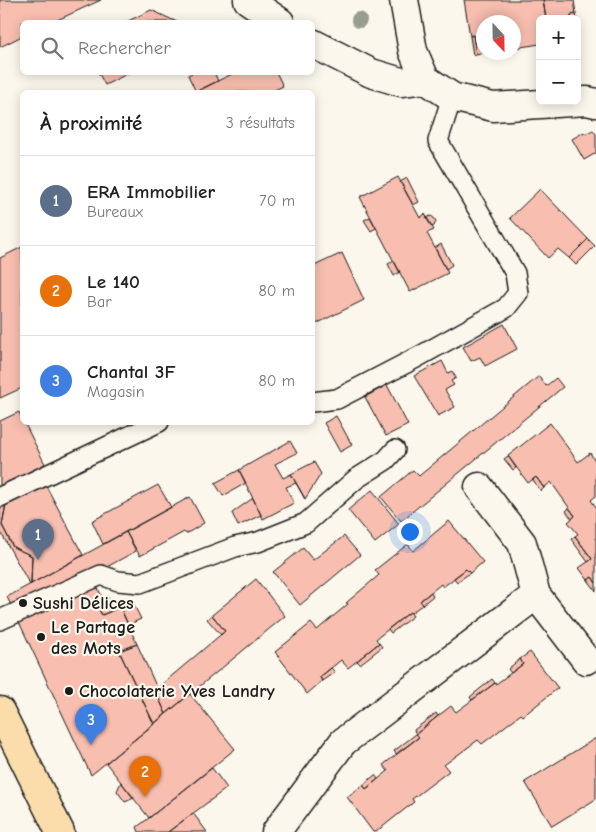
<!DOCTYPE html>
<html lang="fr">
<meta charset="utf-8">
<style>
:root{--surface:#fff;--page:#f6f6f6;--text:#202124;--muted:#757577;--line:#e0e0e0;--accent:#111827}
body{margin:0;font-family:"Comic Neue",sans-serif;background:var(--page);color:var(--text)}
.controls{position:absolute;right:15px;top:15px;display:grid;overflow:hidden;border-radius:8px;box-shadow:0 2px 12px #0003}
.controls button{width:45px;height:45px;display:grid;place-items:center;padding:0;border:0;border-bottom:1px solid var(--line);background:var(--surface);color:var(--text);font:25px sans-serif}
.compass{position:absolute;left:476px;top:15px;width:45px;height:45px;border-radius:50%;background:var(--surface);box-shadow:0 2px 12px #0003;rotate:158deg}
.you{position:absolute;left:409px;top:531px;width:18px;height:18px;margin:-12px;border:4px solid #fff;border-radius:50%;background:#1a73e8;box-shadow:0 0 0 8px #1a73e833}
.badge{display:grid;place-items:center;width:32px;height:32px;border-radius:50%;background:var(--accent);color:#fff;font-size:16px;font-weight:700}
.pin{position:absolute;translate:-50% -41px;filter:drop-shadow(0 1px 2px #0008)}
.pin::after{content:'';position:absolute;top:26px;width:18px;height:15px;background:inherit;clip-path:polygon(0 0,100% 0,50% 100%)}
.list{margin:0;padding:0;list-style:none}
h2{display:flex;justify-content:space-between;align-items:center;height:65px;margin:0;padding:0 20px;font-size:21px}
h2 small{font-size:16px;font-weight:400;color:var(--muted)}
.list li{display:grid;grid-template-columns:32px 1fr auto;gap:15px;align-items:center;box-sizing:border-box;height:90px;padding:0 20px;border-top:1px solid var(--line)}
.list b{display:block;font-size:19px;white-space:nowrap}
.list p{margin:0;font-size:16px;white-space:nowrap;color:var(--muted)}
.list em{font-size:16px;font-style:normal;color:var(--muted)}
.icon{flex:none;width:28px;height:28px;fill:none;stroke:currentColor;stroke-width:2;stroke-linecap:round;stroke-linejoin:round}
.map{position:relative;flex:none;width:596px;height:832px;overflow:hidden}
.search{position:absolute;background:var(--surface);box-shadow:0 2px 12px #0003;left:20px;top:20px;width:295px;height:55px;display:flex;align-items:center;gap:12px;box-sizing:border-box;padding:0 18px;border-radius:8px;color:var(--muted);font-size:19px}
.panel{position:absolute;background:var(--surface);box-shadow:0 2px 12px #0003;left:20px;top:90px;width:295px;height:335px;border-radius:8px}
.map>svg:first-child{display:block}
.building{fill:#f8beaf;stroke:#1c1c1c}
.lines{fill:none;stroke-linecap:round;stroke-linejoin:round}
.service-casing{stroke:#1c1c1c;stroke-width:22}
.minor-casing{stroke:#1c1c1c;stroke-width:31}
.primary-casing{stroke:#1c1c1c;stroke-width:31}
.service{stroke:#fbf7ec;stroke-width:19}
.minor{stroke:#fbf7ec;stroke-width:28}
.primary{stroke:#faddab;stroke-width:28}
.tree{fill:#979e8f}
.poi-dot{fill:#1c1c1c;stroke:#fbf7ec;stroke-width:2}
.labels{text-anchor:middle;stroke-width:4.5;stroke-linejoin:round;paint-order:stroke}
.poi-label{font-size:18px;font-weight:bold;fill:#1c1c1c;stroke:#fbf7ec;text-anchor:start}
</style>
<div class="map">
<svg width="596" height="832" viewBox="0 0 596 832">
<rect width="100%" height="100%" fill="#fbf7ec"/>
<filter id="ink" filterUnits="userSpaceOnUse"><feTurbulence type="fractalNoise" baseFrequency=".02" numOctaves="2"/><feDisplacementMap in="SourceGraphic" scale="10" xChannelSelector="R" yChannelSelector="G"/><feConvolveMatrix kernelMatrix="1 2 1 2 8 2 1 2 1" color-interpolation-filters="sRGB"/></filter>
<g filter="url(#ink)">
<!-- building -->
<path class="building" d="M0,0H101L53,22H22V36L0,47Z
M464,0H543L546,19H540V44L514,48V22H484V52H488L476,54L473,35L470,36Z
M543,0H574L576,14L571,15V19H546Z
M151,10L177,22H126Z
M576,14L577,19H571V15Z
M473,35L476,54L473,55L470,36Z
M98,72H131L105,85Z
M194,72H214L218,81L196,92L188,75Z
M236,72H276L283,86L271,92H195Z
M593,130L596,134V153L584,160L572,139L584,132L585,134Z
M398,177L420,218L425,214L434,230L427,233L448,273L410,292L360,197Z
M407,178L419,202L413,205L400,182Z
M540,189L588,239L569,258L558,249L548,258L510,218Z
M431,216L434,218L436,221L434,226L432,227L426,218Z
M370,217L376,228L371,231L364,220Z
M588,239L595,246L576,265L569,258Z
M441,244L452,265L446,269L435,248Z
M22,247V388L0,398V258Z
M342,253L364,300L312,326V267Z
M394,261L400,272L394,276L388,264Z
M504,324L517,349L485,366L480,357L471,361L463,347Z
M442,361L448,373L452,371L456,378L451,381L454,385L445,390L455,407L438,416L414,376Z
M539,376L546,386L556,378L563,387L401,521L381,497L413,470L419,476Z
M387,385L408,425L386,436L365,397Z
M19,412L22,419V422H24L45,464L0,487V421Z
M336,416L352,445L340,452L324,423Z
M550,423L578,462L590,453L596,462V496L591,500L596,507V583L592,577L588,580L579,568L592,559L575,536L578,534L568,522L575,516L551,482L544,488L536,477L528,483L508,456Z
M290,441L297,453L275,464L283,478L291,474L305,499L296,483L286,487L294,503L263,519L239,470Z
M508,456L516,468L513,470L504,459Z
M314,462L321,474L305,499L291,474Z
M239,470L246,483L223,496L215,483Z
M536,477L544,488L541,491L533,480Z
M45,484L83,555L31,584L32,556L13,547L2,525L6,504Z
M158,485L171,507L103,544L92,521Z
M372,490L399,524L375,543L348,510Z
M190,497L204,523L186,534L184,532L140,556L126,532Z
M253,498L261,515L238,526L232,513Z
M6,504L2,525L13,547L32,556L31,584L30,585L0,531V508Z
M569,508L575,516L572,519L566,511Z
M449,521L483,562L470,573L466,569L443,587L441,584L420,601L423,604L411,613L410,612L376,639L379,643L348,668L341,660L320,677L322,681L307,694L275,652L311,623L317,630L348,604L346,603L379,575L375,570L408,544L413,551Z
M126,532L136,551L61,592L66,600L19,622L7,597Z
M344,536L360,555L300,605L273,572L303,548L313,560Z
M575,536L592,559L588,562L571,539Z
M466,569L470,573L457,582L454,578Z
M592,577L596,583V591L588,580Z
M256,579L285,616L166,714L155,690L225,631L212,615Z
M97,586L103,599L95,602L102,615L120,607L137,644L119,651L154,724L91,775L19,622Z
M431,592L433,596L423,604L420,601Z
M108,597L114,610L102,615L95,602Z
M132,601L141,619L128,625L120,607Z
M410,612L413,616L391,633L388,629Z
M212,615L225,631L221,635L207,619Z
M379,643L382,647L360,664L357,661Z
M137,644L157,688L155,690L166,714L154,724L119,651Z
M530,652L558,688L523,716L521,714L482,744L478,740L444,765L449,771L412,799L414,802L376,832H373L347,797L363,785L366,789L388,771L383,765L419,737L416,734L438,716L451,706L456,712L495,683L496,684L523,664L520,659Z
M520,659L523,664L511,673L508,669Z
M331,668L335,672L322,681L320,677Z
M492,679L495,683L472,700L470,697Z
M190,694L235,749L149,818L106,763Z
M436,713L438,716L416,734L414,730Z
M416,734L419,737L396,754L394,751Z
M596,738V799L552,826L525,782Z
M212,768L227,788L168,832H139L137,827L149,818Z
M375,775L378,779L366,789L363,785Z
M121,782L134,798L125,802L117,791Z
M193,813L207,832H168Z"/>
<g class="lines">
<defs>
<path id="service" d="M312,402L337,399L418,357L506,308L518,293L515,273L438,141L452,97
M0,497L159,422
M0,620L101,575L118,581L140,583L235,547L258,542L306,523L356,479L386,460L395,450"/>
<path id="minor" d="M248,0L280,22
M404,0L413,51L425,79
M312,43L371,73L401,82L425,79L452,97L493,107L587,101L596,103
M479,487L522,543L536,595
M276,832L343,742L536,595L586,660"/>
<path id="primary" d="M0,711L60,832"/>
</defs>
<!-- service casing -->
<use href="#service" class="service-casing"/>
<!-- minor casing -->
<use href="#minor" class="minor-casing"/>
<!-- primary casing -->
<use href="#primary" class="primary-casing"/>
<!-- service -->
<use href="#service" class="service"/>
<!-- minor -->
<use href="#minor" class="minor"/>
<!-- primary -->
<use href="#primary" class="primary"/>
</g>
<!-- trees -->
<circle class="tree" cx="359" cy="20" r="8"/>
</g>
<!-- markers -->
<g class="poi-dot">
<circle cx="23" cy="603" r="5"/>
<circle cx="41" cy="637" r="5"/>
<circle cx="69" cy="691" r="5"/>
</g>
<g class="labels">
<!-- poi labels -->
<g class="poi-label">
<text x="33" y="609">Sushi Délices</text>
<text x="51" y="633">Le Partage<tspan x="51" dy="21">des Mots</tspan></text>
<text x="79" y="697">Chocolaterie Yves Landry</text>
</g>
</g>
</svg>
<div class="controls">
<button>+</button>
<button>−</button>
</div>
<svg class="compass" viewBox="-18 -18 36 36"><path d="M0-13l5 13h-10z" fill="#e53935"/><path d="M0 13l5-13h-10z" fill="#757577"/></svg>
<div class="you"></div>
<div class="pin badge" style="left:38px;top:560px;background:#5c6f8a">1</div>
<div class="pin badge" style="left:145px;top:797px;background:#e8710a">2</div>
<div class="pin badge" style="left:91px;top:745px;background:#3f7fe0">3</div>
<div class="search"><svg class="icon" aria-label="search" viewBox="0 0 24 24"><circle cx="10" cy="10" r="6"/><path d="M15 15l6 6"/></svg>Rechercher</div>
<section class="panel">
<h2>À proximité<small>3 résultats</small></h2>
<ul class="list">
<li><span class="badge" style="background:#5c6f8a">1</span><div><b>ERA Immobilier</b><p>Bureaux</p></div><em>70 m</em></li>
<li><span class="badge" style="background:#e8710a">2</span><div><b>Le 140</b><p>Bar</p></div><em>80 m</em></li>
<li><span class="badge" style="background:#3f7fe0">3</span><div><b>Chantal 3F</b><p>Magasin</p></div><em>80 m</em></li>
</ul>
</section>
</div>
